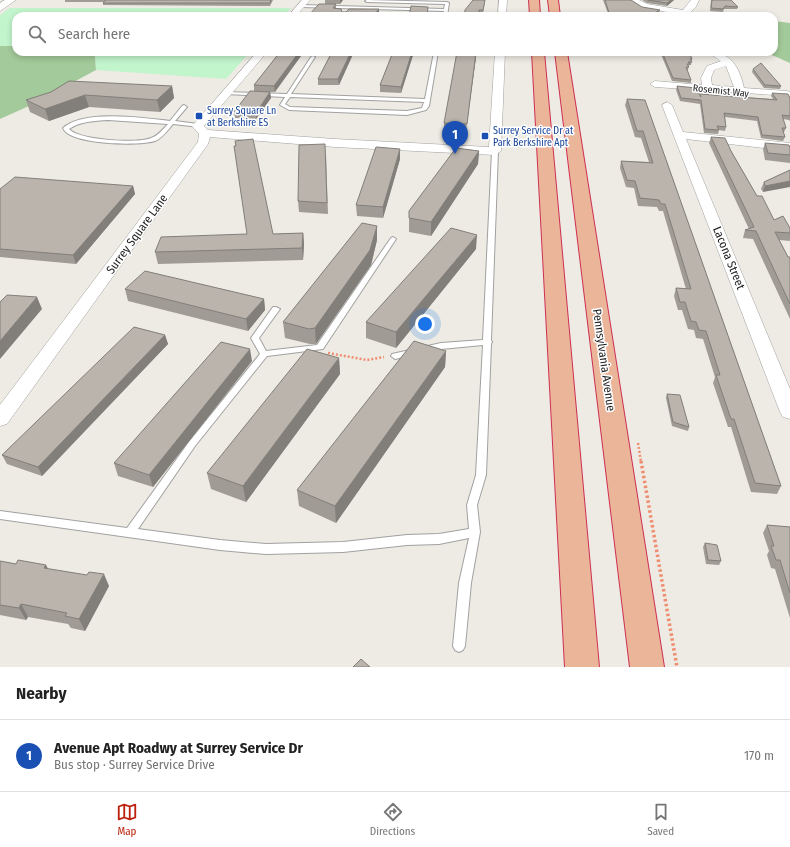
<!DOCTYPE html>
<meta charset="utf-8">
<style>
:root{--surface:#fff;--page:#f2f2f2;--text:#222;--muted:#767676;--line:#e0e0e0;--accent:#bd210d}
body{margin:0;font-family:"Fira Sans Condensed",sans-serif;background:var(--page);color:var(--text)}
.you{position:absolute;left:425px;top:324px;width:14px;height:14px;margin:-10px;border:3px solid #fff;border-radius:50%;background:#1a73e8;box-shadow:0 0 0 6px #1a73e833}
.badge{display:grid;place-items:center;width:26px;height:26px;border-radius:50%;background:var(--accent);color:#fff;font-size:13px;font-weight:700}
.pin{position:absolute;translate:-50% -33px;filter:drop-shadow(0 1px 2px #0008)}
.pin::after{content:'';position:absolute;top:21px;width:14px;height:12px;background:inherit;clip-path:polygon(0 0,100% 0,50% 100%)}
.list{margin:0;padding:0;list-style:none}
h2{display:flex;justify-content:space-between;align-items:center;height:52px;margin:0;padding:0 16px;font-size:17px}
h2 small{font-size:13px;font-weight:400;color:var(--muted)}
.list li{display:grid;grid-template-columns:26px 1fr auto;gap:12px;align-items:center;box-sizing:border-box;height:72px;padding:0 16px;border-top:1px solid var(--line)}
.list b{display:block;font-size:15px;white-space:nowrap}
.list p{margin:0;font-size:13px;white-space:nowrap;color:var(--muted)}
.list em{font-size:13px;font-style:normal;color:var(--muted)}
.icon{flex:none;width:22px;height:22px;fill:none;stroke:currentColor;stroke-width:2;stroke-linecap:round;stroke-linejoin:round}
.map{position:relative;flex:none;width:790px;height:667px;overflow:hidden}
.search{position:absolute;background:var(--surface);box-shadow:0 2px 6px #0003;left:12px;right:12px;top:12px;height:44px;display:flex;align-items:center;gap:10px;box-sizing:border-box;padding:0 14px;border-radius:12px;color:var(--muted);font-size:15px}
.sheet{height:124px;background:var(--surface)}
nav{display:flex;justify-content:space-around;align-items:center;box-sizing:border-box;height:56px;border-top:1px solid var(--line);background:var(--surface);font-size:11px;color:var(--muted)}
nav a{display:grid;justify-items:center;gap:2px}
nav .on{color:var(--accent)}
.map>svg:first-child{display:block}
.forest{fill:#a3ca9a}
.park{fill:#c2f5cc}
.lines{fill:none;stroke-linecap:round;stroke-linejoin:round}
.service-casing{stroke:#a1a1a1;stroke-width:2}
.minor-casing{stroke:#a1a1a1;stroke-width:1}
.tertiary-casing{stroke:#a1a1a1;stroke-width:1}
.trunk-casing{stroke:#cd2f52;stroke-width:2}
.path-far1{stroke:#f08d71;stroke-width:2.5;stroke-dasharray:2 2;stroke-linecap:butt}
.path{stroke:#f08d71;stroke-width:3.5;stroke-dasharray:2.5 2.5;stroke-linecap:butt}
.service{fill:#fff;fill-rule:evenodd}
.minor{fill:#fff;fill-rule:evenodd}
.tertiary{fill:#fff;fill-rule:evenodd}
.trunk{fill:#ebb59a;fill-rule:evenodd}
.wall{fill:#a09b95}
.shaded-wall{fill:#827e79}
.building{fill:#bab4ad;stroke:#827e79}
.transit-dot{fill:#1a4fb4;stroke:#fff;stroke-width:1.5}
.labels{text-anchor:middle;stroke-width:3;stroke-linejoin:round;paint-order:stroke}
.far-street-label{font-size:10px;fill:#1d1d1d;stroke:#fff}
.far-transit-label{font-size:10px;fill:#164399;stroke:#fff;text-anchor:start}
.street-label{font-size:12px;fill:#1d1d1d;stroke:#fff}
</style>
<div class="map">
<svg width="790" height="667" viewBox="0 0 790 667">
<rect width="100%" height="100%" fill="#edebe3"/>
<!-- forest -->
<path class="forest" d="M774,21L790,23V63L765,52H774Z
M0,46H16V52H95L96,70L29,106L0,119Z"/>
<!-- park -->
<path class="park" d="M10,8H291L283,16H16V46H0V15Z
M95,52H250L226,79L96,70Z"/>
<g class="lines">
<defs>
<path id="service" d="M367,0L447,2L449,3L447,16H443L444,11L301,7L299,6L301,5L444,9L445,4L367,2L365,1Z
M434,52H438L429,106L426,110L407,115L289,110L280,105L285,97L226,94L224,93L226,92L287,94L311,57L313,56L315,57L291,94L425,99ZM290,97L424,102L422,108L407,111L290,107L285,104Z
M184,105L187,107L175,121L198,124L200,125V127L173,124C168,130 162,138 155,141C140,146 69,145 63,128C84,109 143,118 170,121L182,106ZM108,120L168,124C163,129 158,136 151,138C138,144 78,140 69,129C81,121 94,121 108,120Z
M495,149L498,151L491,340L492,342L491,344L486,475L477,505L480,532L471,583L465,646L463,650L459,652L455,650L453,646L459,583L469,538L439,544L407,545L343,552L266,554L220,550L0,519V511L127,528L189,442L260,354L251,338L273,307H276L280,309L259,338L266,351L317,345L391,238L393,237L396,239L323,349L267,356L195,446L138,529L220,540L266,544L343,542L407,535L439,534L469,529L467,505L476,475L483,345L441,349L395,359L391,356L392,354L441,343L483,340L492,151Z"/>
<path id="minor" d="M302,0H310L296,16H288Z
M499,0H507L506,16H498Z
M629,0H639L647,4L683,10L691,0H699L696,7L686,16H677L679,14L642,8Z
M257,52H267L204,126L208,130L335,139L489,147L495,52H505L501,151L495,155L335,147L210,137L208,144L7,424L0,426V405L198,142L199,134L192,126L194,124Z
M707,52C731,52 739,66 744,88L787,91L790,92V96L655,87L650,84L655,81L702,85L701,78L707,66L721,61ZM726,66L734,87L712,85L711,78L714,70Z
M667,102L672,105L683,132L790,143V151L686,139L790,389V419L783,417L780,412L662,105Z"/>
<path id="tertiary" d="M5,0H16L0,11V3Z"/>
<path id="trunk" d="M529,0H539L540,16H530Z
M548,0H558L560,16H550Z
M532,52H544L599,667H565Z
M555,52H567L664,667H630Z"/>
</defs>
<!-- service casing -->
<use href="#service" class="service-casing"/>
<!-- minor casing -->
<use href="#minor" class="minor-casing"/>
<!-- tertiary casing -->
<use href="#tertiary" class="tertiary-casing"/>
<!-- trunk casing -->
<use href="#trunk" class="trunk-casing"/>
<!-- path-far1 -->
<path class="path-far1" d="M328,353L367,360L384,357
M638,443L641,462"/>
<!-- path -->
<path class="path" d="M641,461L677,667"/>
<!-- service -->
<use href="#service" class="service"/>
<!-- minor -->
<use href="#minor" class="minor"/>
<!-- tertiary -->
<use href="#tertiary" class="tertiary"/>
<!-- trunk -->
<use href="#trunk" class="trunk"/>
</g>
<!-- wall -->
<path class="wall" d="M65,0H273L270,6L103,5V2H65Z
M325,0H343L340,4H336V8L342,12L379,9V14L377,16H308L325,4Z
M485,0L483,15L464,16Z
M603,0H631L642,7L659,12L653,16H609Z
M642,0H674L667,6L647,3Z
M711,0H731L738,7L737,9H724L723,12L710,11Z
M280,52L275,92H270L271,98L256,119L235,118L234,112L254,91V85Z
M332,52H354L339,85H318V79Z
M393,52H414L401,93L380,92V85Z
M660,52H689L692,59L691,65H689L688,70H687L691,80V83L672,81Z
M476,57L466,130L444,129V123Z
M753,69L781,86L780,89L764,88L752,72Z
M172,86L174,98L160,112L89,107L49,121L30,112L26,100Z
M677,86L700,96V94L773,99L771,96L772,93L790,98V121L789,120L783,119L786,128L784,132H783L785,137L783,141L761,138L757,121L725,117L726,127L725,131L719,130L718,134L704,133L700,104L680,101L676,90Z
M627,99L645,100L781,486L777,494L751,492L731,427H728L713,383L715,377L703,339L696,338L694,330L688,329L682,310H678L674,296L676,288L686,289L663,211H659L657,207L638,206L634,188L626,187L620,168L621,161L649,162L641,138L635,137L625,105Z
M711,137L731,151L757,196L774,220L790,228V241L779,240L788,257H790V319L753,239L743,238L745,230L749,229L709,143Z
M765,143L790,148V163L765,160L763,149Z
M479,151L478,164L431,236L409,232V211Z
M326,154L328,214L299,212L298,201Z
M400,159L383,218L357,216L356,205Z
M790,170L763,192L761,189L764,182Z
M133,186L135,194L76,264L0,257V189Z
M303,233L304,244L303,260L158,264L155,252L273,234Z
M377,240L371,265L316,344H310L285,338L283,322Z
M476,249L396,348L366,338V322Z
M125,289L264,299L265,310L248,331L128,301Z
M165,335L168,344L42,476L7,464L2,455Z
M446,351L445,367L336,523L299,506L297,490Z
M339,358L340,374L246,502L211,489L207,473Z
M252,361L153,487L118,476L114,463Z
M667,394L689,427L688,431L672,426L666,398Z
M767,525L790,527V618L775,569L771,568L767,555L769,551L763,533Z
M705,543L721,561L719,565L706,564L703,547Z
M0,561L16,564L46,565L48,569L109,586L85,631L71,628L68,624L28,617L26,620L0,615Z"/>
<!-- shaded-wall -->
<path class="shaded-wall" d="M340,0H343L340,4Z
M671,0H674L667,6V3Z
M379,9V14L377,16H373Z
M660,10L659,12L653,16H649Z
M299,52H304L275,92L274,86Z
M351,52H354L339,85L338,79Z
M412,52H414L401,93V87Z
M476,52V57L466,130L467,124Z
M172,86L174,98L160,112L157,100Z
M270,92L271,98L256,119V113Z
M85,95L89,107L49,121L45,109Z
M400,149V159L383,218V207Z
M479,151L478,164L431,236V222Z
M790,181V187L763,192L765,186Z
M133,186L135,194L76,264L73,255Z
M377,226V240L371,265L316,344L315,328Z
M303,233L304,244L303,260L302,248Z
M477,235L476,249L396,348V332Z
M37,297L42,309L0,359V341Z
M264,299L265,310L248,331L246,319Z
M165,335L168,344L42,476L38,467Z
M250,349L252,361L153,487L149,475Z
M446,351L445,367L336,523L335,506Z
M339,358L340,374L246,502L243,486Z
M46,565L52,577L44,568Z
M104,574L109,586L85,631L79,619Z
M21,604L28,617L26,620L19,608Z"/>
<!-- building -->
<path class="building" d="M106,0H271L270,3H103Z
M473,0H485L483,10H479V16H464L465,10Z
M605,0H631L642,7L660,10L649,16H610Z
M648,0H671L667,3Z
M712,0H731L738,7L725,6L723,9L711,8Z
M319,4H336L333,8L341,9L342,12H346L349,9H379L373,16H308Z
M411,6L428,7L427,16H409Z
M280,52H299L274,86L254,85Z
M332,52H351L338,79H318Z
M393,52H412L401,87L380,85Z
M457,52H476L467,124L444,123Z
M662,52H689L692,59H690L692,62H688L690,64H687L689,67H686L691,80L673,78Z
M761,63L781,86L765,85L753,69Z
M69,81L172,86L157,100L85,95L45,109L26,100L51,92Z
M677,86L696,88L701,97L700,94L777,100L772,93L788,94L790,98V116L782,115L786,128H782L785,137L762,135L758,117L724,113L726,127L717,126L719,130L705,129L701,100L681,98Z
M250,91L270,92L256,113L234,112Z
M627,99L645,100L781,486L755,483L734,419H731L716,375H720L706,331L699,330L696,322L691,321L685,302H680L676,288L691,289L665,204H661L659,200L640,198L635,181L627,180L621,161L653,163L643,131H637Z
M711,137L725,138L731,151L757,196H762L774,220L783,216L790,228V233L775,232L788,257H790V304L756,231L745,230L754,227Z
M253,139L273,234L303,233L302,248L155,252L161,237L247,234L234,146H236L235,141Z
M765,143L789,145L790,148V155L768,153Z
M325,144L327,203L298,201L299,145Z
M376,147L400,149L383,207L356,205Z
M456,148L479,151L431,222L409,218V211Z
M790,170V181L765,186L764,182Z
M15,177L133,186L73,255L0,249V189Z
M362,223L377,226L370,250L315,328L309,329L283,322Z
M451,228L477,235L396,332L366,322Z
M145,271L264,299L246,319L125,289Z
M7,295L37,297L0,341V302Z
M134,327L165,335L38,467L2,455Z
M414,341L446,351L335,506L297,490Z
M221,342L250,349L149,475L114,463Z
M307,349L339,358L243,486L207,473Z
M667,394L680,395L689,427L673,422Z
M767,525L790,527V593L780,560H776L771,546H774Z
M705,543L717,545L721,561L708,560Z
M18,560L46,565L44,568L87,575L89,572L104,574L79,619L65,616L67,613L21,604L19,608L0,605V561L16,564Z
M361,659L370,667H353Z"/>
<!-- markers -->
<g class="transit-dot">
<rect x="195" y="112" width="8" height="8" rx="2"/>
<rect x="481" y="132" width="8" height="8" rx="2"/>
</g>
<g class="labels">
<!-- far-street labels -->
<g class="far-street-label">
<text transform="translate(721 90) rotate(6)" y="4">Rosemist Way</text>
</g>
<!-- far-transit labels -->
<g class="far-transit-label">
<text x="207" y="114">Surrey Square Ln<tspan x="207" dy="12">at Berkshire ES</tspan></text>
<text x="493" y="134">Surrey Service Dr at<tspan x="493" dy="12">Park Berkshire Apt</tspan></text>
</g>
<!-- street labels -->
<g class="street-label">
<text transform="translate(137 234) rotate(-54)" y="4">Surrey Square Lane</text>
<text transform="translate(729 258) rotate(68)" y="4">Lacona Street</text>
<text transform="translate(604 360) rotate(82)" y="4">Pennsylvania Avenue</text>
</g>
</g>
</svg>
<div class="you"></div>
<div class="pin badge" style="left:455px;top:154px;background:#1a4fb4">1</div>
<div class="search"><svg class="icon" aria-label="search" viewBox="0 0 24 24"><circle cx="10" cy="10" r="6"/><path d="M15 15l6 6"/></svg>Search here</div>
</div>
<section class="sheet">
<h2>Nearby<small></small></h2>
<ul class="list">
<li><span class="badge" style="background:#1a4fb4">1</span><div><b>Avenue Apt Roadwy at Surrey Service Dr</b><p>Bus stop · Surrey Service Drive</p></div><em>170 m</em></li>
</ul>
</section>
<nav>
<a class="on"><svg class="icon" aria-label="map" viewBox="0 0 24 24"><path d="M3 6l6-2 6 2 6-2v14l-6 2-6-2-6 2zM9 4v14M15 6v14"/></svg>Map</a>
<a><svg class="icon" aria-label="directions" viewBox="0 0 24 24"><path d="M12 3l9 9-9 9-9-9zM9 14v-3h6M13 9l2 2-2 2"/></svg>Directions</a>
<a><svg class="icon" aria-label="saved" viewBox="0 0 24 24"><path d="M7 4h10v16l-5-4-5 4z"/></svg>Saved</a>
</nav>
